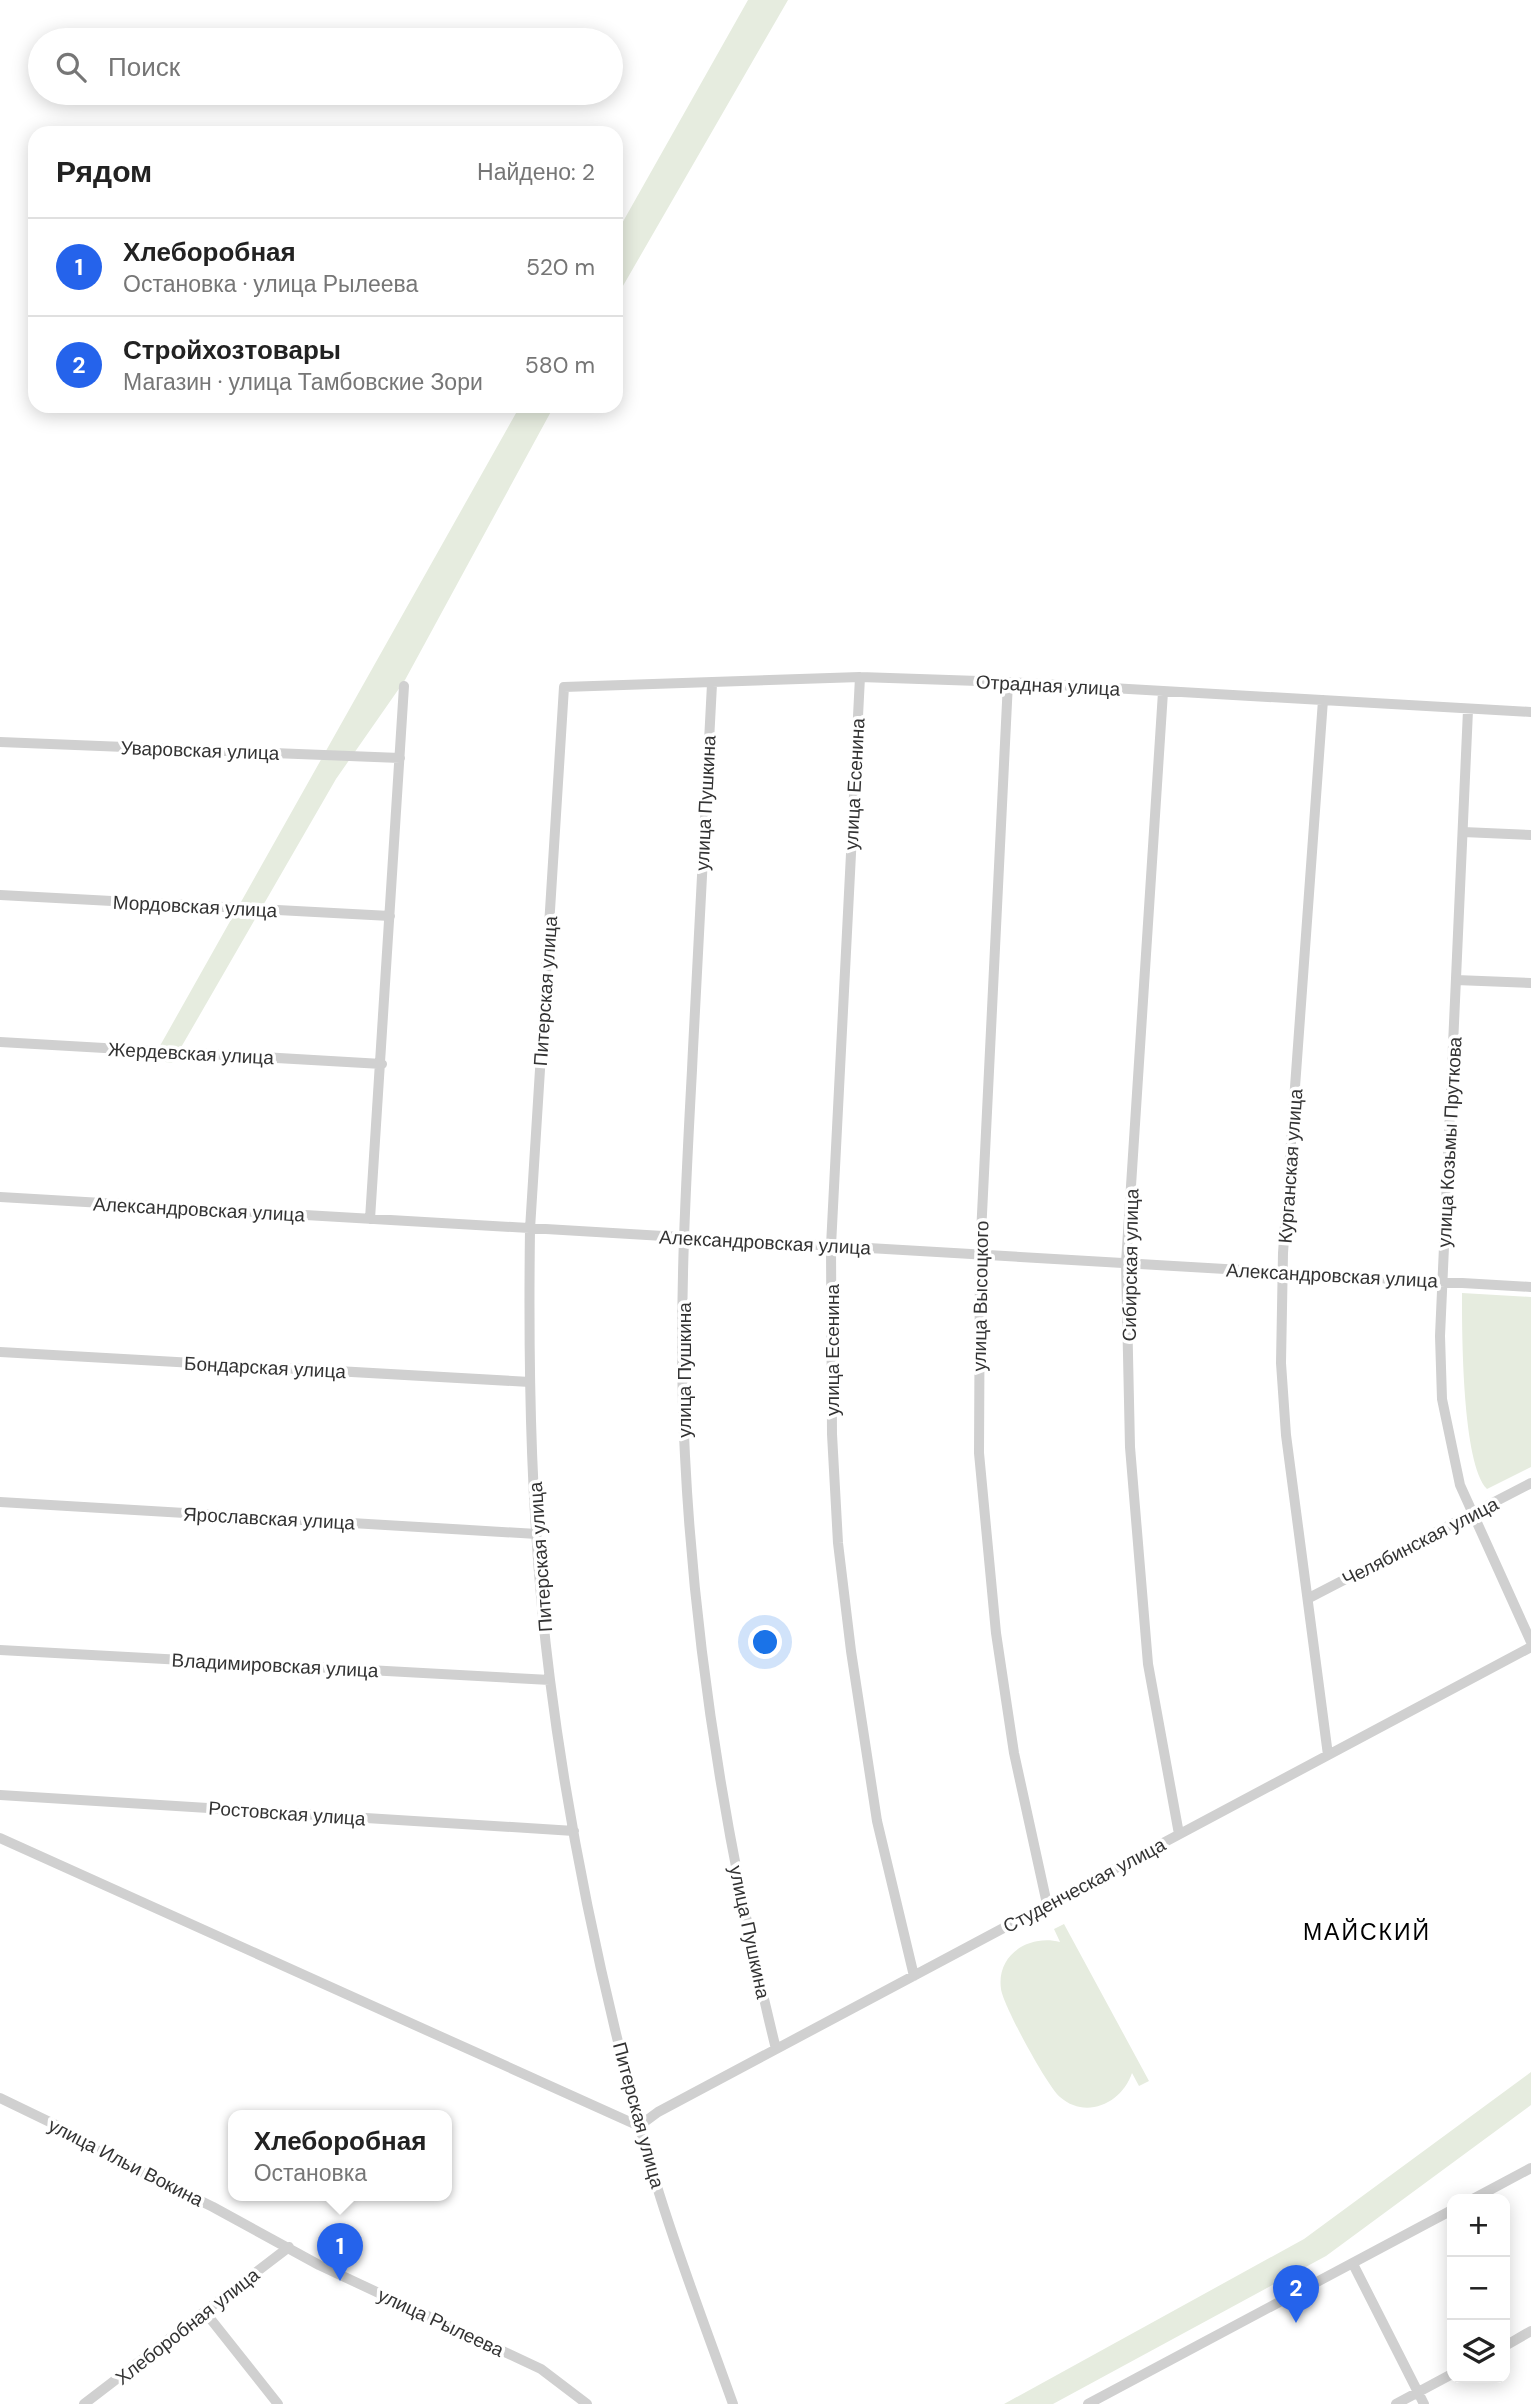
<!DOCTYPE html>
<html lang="ru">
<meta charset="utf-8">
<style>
:root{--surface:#fff;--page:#f6f6f6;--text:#222;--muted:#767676;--line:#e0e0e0;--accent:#2563eb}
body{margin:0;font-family:"DM Sans",sans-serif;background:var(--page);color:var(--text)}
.controls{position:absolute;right:21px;bottom:21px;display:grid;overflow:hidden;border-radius:14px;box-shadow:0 4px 18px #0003}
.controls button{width:63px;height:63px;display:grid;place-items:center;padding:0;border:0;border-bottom:2px solid var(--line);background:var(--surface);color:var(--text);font:35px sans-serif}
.you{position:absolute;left:766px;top:1643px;width:24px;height:24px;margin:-18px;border:5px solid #fff;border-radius:50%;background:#1a73e8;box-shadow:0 0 0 10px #1a73e833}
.badge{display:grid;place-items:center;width:46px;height:46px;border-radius:50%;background:var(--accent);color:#fff;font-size:23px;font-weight:700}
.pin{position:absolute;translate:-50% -58px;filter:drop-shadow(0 2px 4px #0008)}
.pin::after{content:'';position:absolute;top:37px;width:24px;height:21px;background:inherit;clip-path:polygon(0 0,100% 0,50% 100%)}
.popup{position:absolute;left:228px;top:2110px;width:224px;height:91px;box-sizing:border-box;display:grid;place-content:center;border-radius:14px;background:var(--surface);filter:drop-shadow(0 2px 5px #0005);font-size:23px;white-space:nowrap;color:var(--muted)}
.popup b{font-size:26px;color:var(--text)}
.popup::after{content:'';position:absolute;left:50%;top:100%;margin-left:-14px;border:14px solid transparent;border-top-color:var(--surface)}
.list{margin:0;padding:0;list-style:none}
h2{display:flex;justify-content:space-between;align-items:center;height:91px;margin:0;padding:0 28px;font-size:30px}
h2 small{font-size:23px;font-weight:400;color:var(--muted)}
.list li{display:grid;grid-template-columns:46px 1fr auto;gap:21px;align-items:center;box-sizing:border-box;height:98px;padding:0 28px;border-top:2px solid var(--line)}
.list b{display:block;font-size:26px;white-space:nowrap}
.list p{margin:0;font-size:23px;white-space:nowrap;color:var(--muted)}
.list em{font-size:23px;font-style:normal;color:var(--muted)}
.icon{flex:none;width:38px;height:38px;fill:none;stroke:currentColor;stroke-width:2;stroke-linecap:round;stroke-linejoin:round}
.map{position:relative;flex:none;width:1531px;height:2404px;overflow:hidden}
.search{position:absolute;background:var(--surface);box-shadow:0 4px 18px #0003;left:28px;top:28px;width:595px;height:77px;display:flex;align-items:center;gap:18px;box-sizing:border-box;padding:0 24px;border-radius:38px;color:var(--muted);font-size:26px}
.panel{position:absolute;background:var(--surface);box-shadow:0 4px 18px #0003;left:28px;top:126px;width:595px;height:287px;border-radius:21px}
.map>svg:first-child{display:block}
.green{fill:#e6ecdf}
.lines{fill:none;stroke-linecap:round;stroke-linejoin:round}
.street{stroke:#d0d0d0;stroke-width:10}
.labels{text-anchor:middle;stroke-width:7;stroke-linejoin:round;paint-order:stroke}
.street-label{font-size:19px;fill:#333;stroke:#fff}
.quarter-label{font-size:23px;letter-spacing:2px;fill:#000;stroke:#fff}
</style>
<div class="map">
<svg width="1531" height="2404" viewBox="0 0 1531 2404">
<rect width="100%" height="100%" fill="#fff"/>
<!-- green -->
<path class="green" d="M748,0H788L616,298V234Z
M520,406H554L405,680L336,779L172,1063L152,1060Z
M1462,1293L1531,1297V1467L1487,1489C1462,1463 1462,1333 1462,1293Z
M1064,1924L1149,2081L1139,2086L1132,2073C1122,2103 1086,2120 1060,2097C1047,2086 1003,2005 1001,1989C996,1954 1030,1934 1060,1942L1054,1929Z
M1531,2072V2105L1326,2256L1053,2404H1004L1304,2239Z"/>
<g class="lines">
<!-- street -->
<path class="street" d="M860,677L831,1246L832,1434L838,1543L851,1651L877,1821L914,1976
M1008,682L980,1255L979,1453L996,1633L1014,1753L1047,1904
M712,684C705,812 698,941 692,1070C685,1198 678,1328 685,1456C695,1657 728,1854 776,2049
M1163,692L1126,1263L1130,1447L1148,1664L1179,1834
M1323,700L1283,1253L1281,1363L1286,1435L1328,1755
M1468,710L1440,1336L1442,1399L1460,1485L1531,1642
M0,742L400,758
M1463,832L1531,835
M0,895L390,916
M1456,980L1531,983
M0,1042L382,1064
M0,1197L1531,1287
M370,1219L404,686
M0,1352L530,1382
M0,1502L537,1534
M1309,1598L1531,1483
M0,1650L550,1680
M0,1795L574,1831
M0,1838L639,2126L658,2112L1531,1647
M0,2098L58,2126L70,2137L213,2207L319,2265L541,2369L587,2404
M1473,2199L1531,2168
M1353,2264L1424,2404
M205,2312L278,2404
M1505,2346L1531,2331
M84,2404L289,2247
M733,2404C700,2312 664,2219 639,2124C600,1978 569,1830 550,1680C531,1531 528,1379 530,1229L564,687L860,677L1008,682L1531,712
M1088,2404L1452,2210
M1396,2404L1452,2374"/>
</g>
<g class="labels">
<!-- street labels -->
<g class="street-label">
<text transform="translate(1048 685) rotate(3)" y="7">Отрадная улица</text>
<text transform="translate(200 750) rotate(2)" y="7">Уваровская улица</text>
<text transform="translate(854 784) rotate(-87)" y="7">улица Есенина</text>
<text transform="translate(705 803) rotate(-87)" y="7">улица Пушкина</text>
<text transform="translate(195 906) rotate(3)" y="7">Мордовская улица</text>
<text transform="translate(545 991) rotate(-86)" y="7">Питерская улица</text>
<text transform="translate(191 1053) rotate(3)" y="7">Жердевская улица</text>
<text transform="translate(1449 1142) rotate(-87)" y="7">улица Козьмы Пруткова</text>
<text transform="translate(1290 1166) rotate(-86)" y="7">Курганская улица</text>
<text transform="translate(199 1209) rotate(3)" y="7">Александровская улица</text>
<text transform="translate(765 1242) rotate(3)" y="7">Александровская улица</text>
<text transform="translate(1130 1265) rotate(-89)" y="7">Сибирская улица</text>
<text transform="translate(1332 1275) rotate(3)" y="7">Александровская улица</text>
<text transform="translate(980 1296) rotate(-89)" y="7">улица Высоцкого</text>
<text transform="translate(832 1350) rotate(-90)" y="7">улица Есенина</text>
<text transform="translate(265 1367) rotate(3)" y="7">Бондарская улица</text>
<text transform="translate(684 1370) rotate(-90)" y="7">улица Пушкина</text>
<text transform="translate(269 1518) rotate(3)" y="7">Ярославская улица</text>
<text transform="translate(1420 1541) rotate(-27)" y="7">Челябинская улица</text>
<text transform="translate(540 1557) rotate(-94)" y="7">Питерская улица</text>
<text transform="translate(275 1665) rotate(3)" y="7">Владимировская улица</text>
<text transform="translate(287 1813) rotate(4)" y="7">Ростовская улица</text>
<text transform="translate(1084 1885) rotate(-28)" y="7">Студенческая улица</text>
<text transform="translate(750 1932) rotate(78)" y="7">улица Пушкина</text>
<text transform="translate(639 2115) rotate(75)" y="7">Питерская улица</text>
<text transform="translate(126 2162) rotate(27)" y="7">улица Ильи Вокина</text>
<text transform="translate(441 2322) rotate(25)" y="7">улица Рылеева</text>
<text transform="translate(187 2326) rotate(-38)" y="7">Хлеборобная улица</text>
</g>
<!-- quarter labels -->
<g class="quarter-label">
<text x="1367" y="1940">МАЙСКИЙ</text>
</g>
</g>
</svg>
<div class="controls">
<button>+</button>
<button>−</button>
<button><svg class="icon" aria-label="layers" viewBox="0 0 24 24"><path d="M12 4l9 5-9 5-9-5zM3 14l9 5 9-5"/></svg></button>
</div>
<div class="you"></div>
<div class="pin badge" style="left:340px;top:2281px">1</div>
<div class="popup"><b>Хлеборобная</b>Остановка</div>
<div class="pin badge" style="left:1296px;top:2323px">2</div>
<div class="search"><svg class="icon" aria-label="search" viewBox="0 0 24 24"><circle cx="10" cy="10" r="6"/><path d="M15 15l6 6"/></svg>Поиск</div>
<section class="panel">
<h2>Рядом<small>Найдено: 2</small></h2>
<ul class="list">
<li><span class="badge">1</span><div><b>Хлеборобная</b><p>Остановка · улица Рылеева</p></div><em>520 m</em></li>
<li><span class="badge">2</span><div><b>Стройхозтовары</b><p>Магазин · улица Тамбовские Зори</p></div><em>580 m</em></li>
</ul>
</section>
</div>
